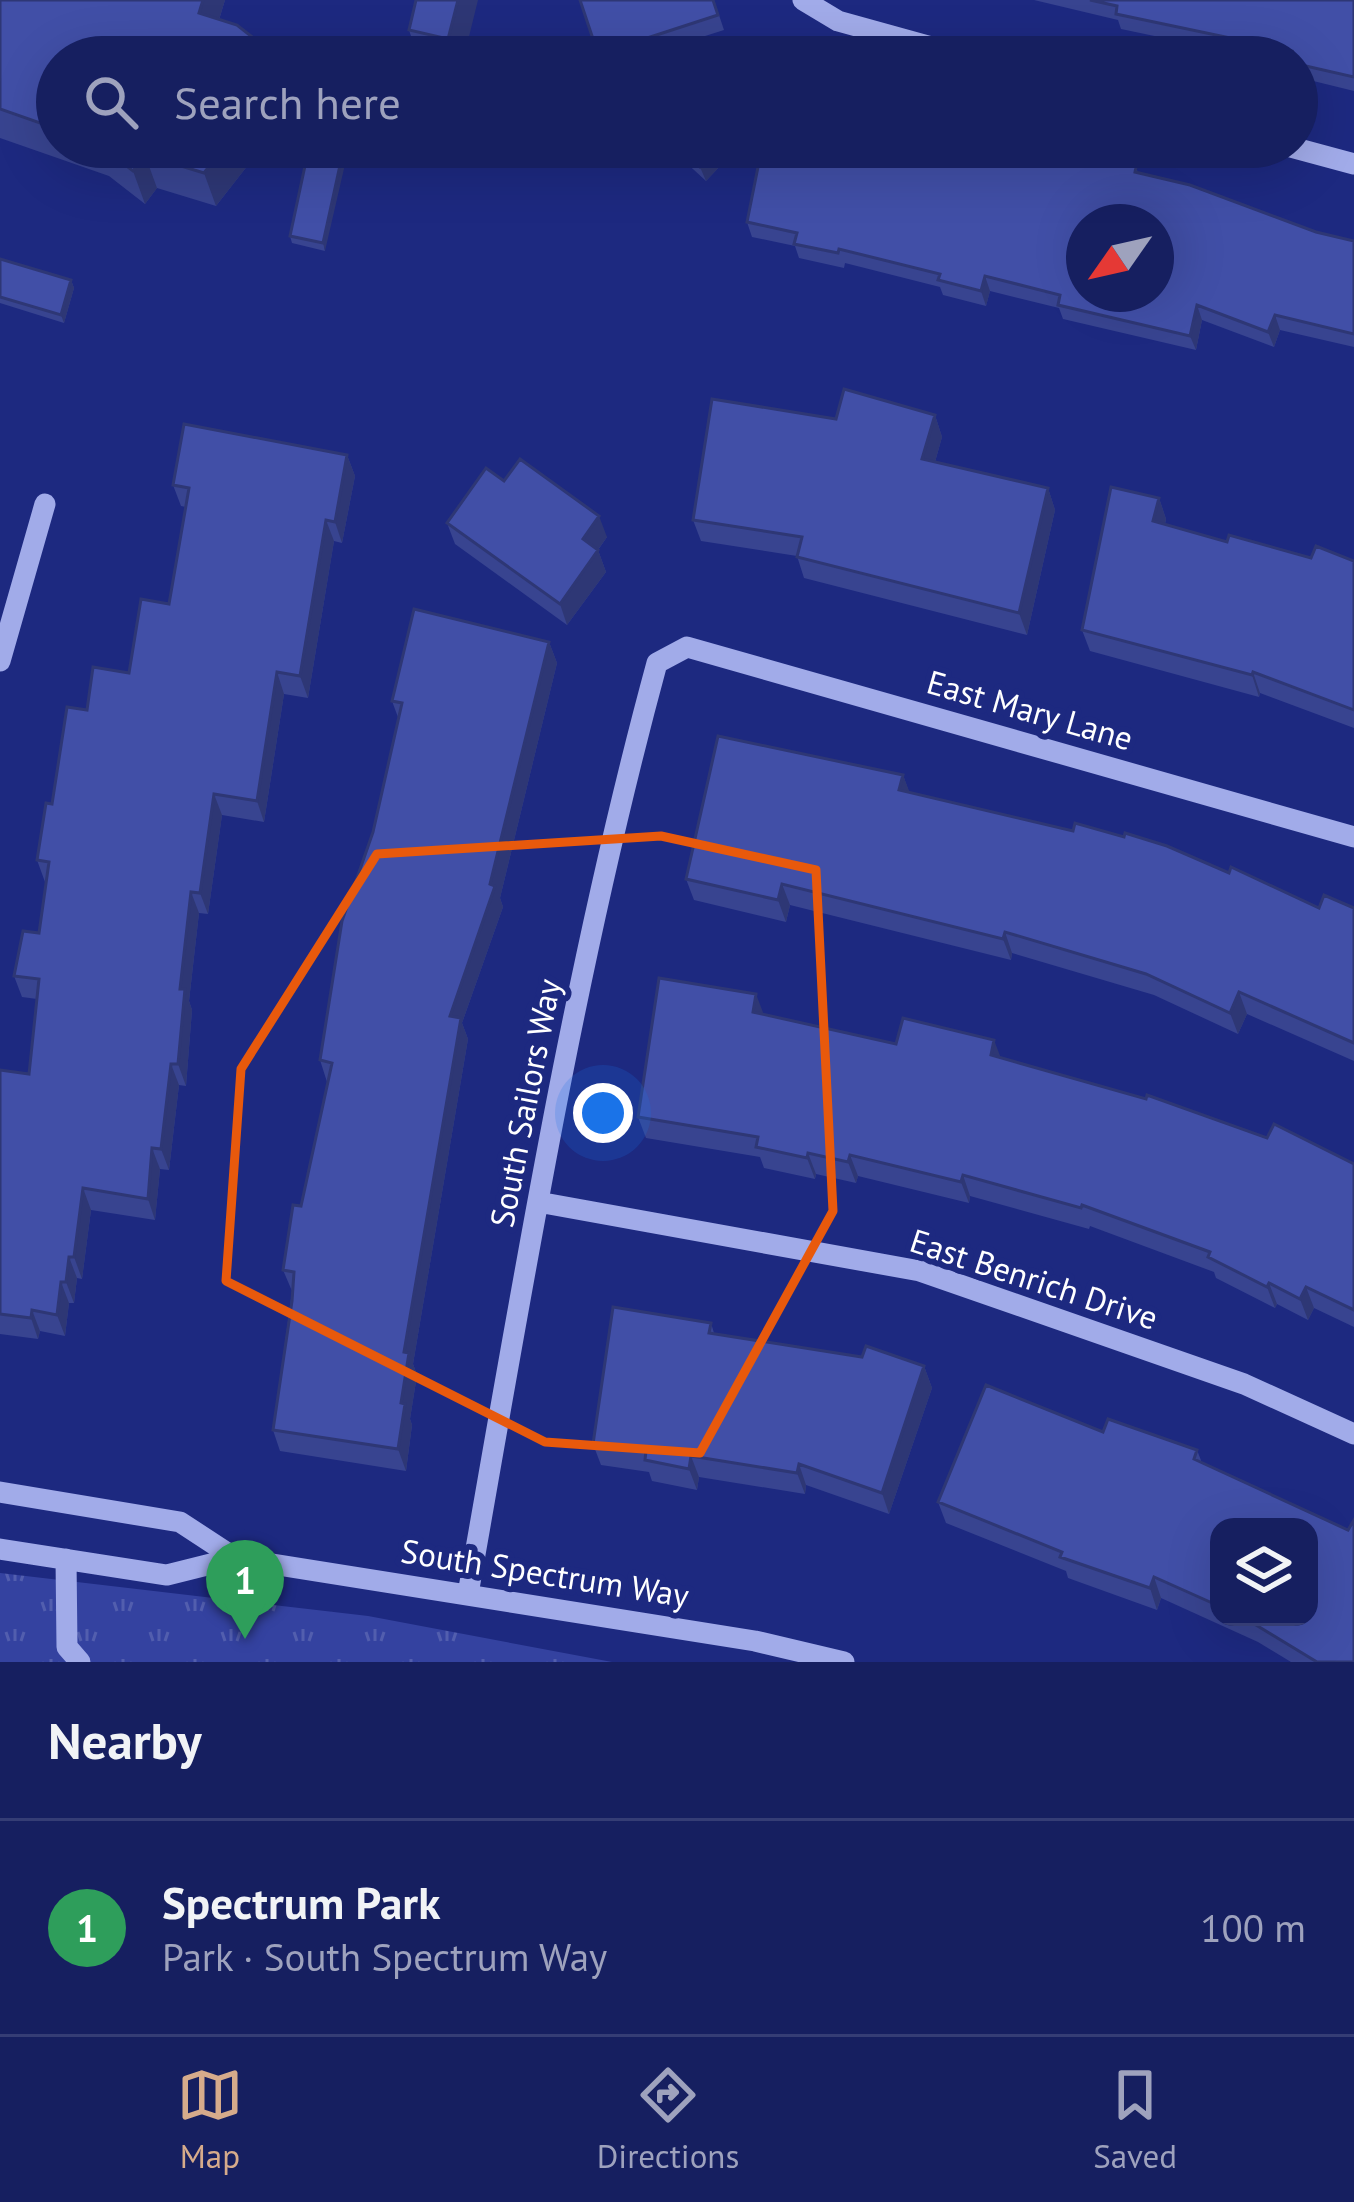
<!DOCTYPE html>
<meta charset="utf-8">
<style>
:root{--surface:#161f60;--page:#1f2766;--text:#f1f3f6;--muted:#9ea2bd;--line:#353d75;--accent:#d6ab8b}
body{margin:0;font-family:"PT Sans",sans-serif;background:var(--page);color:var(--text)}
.controls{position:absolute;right:36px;bottom:36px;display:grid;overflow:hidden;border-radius:24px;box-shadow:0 12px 48px #0002}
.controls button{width:108px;height:108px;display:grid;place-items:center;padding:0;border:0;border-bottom:3px solid var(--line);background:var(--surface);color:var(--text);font:60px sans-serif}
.compass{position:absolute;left:1066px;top:204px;width:108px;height:108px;border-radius:50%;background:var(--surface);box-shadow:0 12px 48px #0002;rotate:236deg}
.you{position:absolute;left:603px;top:1113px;width:42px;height:42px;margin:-30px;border:9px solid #fff;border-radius:50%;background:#1a73e8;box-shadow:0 0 0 18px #1a73e833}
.badge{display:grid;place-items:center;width:78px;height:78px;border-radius:50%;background:var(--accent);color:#fff;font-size:39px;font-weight:700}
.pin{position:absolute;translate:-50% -99px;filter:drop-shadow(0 3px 6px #0008)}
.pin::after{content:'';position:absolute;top:63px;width:42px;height:36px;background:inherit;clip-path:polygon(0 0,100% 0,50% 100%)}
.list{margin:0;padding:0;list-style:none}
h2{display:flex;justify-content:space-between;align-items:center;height:156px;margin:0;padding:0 48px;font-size:51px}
h2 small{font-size:39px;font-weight:400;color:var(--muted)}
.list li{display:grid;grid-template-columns:78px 1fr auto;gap:36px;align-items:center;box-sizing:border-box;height:216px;padding:0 48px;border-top:3px solid var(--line)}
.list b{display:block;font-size:45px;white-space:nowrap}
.list p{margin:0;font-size:39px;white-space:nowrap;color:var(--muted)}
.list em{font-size:39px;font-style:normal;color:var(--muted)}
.icon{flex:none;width:66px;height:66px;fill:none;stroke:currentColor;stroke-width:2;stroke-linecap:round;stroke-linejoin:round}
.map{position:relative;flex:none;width:1354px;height:1662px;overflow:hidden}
.search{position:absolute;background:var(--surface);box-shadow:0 12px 48px #0002;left:36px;right:36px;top:36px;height:132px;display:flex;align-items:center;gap:30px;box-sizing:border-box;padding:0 42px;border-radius:66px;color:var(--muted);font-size:45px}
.sheet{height:372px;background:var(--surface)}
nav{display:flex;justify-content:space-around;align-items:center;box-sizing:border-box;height:168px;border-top:3px solid var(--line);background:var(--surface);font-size:33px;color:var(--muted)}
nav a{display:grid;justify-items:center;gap:6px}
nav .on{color:var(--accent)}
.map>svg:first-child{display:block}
.grass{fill:url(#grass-tufts)}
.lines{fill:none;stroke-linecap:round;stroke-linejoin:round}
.minor{stroke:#a1abe9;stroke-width:21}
.wall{fill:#384490;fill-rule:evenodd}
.shaded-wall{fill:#2e3775}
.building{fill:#414fa7;stroke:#2e3775;stroke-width:3;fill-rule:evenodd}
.marked{fill:none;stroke:#e8590c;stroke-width:9;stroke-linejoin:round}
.labels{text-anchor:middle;stroke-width:12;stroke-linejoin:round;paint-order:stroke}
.street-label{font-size:33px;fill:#fff;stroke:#1d2980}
</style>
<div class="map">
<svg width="1354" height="1662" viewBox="0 0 1354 1662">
<defs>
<pattern id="grass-tufts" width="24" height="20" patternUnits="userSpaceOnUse" patternTransform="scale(3)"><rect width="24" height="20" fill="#3442a0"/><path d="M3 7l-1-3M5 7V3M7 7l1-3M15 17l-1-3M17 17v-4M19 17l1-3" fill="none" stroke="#525eae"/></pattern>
</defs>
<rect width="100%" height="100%" fill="#1d2980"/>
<!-- grass -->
<path class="grass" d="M0,1573L368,1616L612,1662H0Z"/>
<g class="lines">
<!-- minor -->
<path class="minor" d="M803,0L838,21L968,57
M1291,147L1354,164
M0,661L45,504
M538,1202L920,1271L1244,1384L1354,1434
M0,1492L180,1522L235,1558
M0,1549L167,1575L235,1558L755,1641L844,1662
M66,1559L67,1647L80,1662
M468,1594C523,1283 574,968 657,663L687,647L1354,837"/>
</g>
<!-- wall -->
<path class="wall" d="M0,0H225L219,20L57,57V147H262L216,206L157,188L145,204L109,176L0,138Z
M416,0L464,57H418L409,30Z
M580,0H714L724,30L639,57H599Z
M1034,0H1354V91L1297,77V57H1255L1121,29L1118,20Z
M309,147L325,251L292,243L290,236Z
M669,147H738L706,181Z
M1061,160L1136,167L1138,173L1316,232L1354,241V347L1280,330L1274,347L1202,320L1196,350L1063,319L1059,308L990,291L986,306L943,295L940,287L845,263L844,268L799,258L795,246L752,237L747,222Z
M0,259L71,280L74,288L64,323L0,303Z
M935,415L942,437L935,462L1048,488L1055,510L1027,635L804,578L797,556L701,541L693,520L836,419Z
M347,455L355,476L342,543L334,541L308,698L284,694L264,822L222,815L208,914L199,913L189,1001L192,1010L186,1086L179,1085L169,1170L160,1169L155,1220L91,1210L82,1279L77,1278L74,1303H69L65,1336L40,1331L38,1339L0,1334V1070L29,1074L37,999L22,997L14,976L39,933L47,882H45L37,860L52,804L87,710L129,673L169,604L186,507L181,506L173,485Z
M504,481L607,537L598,550L606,572L567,625L455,544L447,523Z
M1159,498L1166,519L1165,524L1227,542L1311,558L1354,561V728L1260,693L1259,697L1090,651L1082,630Z
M549,642L557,663L500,898L503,907L462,1023L468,1039L413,1364L417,1375L410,1419L412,1425L406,1471L280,1451L273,1430L292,1291L283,1270L301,1206L327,1082L320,1060L399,720L392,701Z
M903,775L909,792L1229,873L1319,908H1354V1061L1247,1014L1238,1034L1154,995L1012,953L1011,960L790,905L786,922L694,900L686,879Z
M764,1015L896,1044L1001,1058L1354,1164V1327L1314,1308L1308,1320L1277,1304L1275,1308L1216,1278L1214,1272L1090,1226L1089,1229L970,1196L969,1203L858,1176L856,1183L816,1174L815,1179L764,1168L760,1157L646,1138L638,1117Z
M711,1323L714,1333L924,1366L932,1388L889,1514L806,1485L805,1494L699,1477L697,1490L652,1481L649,1472L601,1465L593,1444Z
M1103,1432L1197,1450L1202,1463L1354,1662H1291L1258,1642L1161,1598L1157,1610L1068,1578L1066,1571L946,1523L938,1502ZM1219,1527L1309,1617H1219Z"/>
<!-- shaded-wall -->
<path class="shaded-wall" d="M203,0H225L211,46L199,13Z
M458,0H478L464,57H455L448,39Z
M256,40L262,57H252Z
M224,147H262L216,206L204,173Z
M344,147H349L325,251L323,243Z
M719,147H738L706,181L700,167Z
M145,155L157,188L145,204L133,171Z
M985,276L990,291L986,306L981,291Z
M71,280L74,288L64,323L61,315Z
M1197,305L1202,320L1196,350L1190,336Z
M1275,315L1280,330L1274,347L1268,332Z
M935,415L942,437L930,480L922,459Z
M347,455L355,476L342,543L335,522Z
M1048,488L1055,510L1027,635L1019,613Z
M1159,498L1166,519L1161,542L1153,521Z
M599,516L607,537L590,561L583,539Z
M326,520L334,541L308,698L300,676Z
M598,550L606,572L567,625L560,604Z
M549,642L557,663L500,898L503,907L462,1023L468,1039L413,1364L417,1375L410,1419L412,1425L406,1471L398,1449L404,1352L450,1016L490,884Z
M277,672L284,694L264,822L257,801Z
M1253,672L1260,693L1259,697L1252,675Z
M903,775L911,796L899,790Z
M214,794L222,815L208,914L200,893Z
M782,884L790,905L786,922L778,900Z
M191,892L199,913L189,1001L192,1010L186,1086L178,1064L180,989Z
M1005,932L1012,953L1011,960L1003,939Z
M1239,992L1247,1014L1238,1034L1230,1013Z
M756,994L764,1015L753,1012Z
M994,1040L1002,1061L991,1055Z
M171,1064L179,1085L169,1170L161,1149Z
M152,1148L160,1169L155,1220L148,1199Z
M808,1153L816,1174L815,1179L807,1158Z
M850,1155L858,1176L856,1183L848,1162Z
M963,1175L970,1196L969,1203L961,1182Z
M83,1188L91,1210L82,1279L74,1257Z
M69,1257L77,1278L74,1303L66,1282Z
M61,1282L69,1303L65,1336L57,1315Z
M1269,1283L1277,1304L1275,1308L1267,1287Z
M1306,1287L1314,1308L1308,1320L1300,1299Z
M32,1310L40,1331L38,1339L31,1318Z
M924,1366L932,1388L889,1514L882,1493Z
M691,1456L699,1477L697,1490L689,1469Z
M799,1464L806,1485L805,1494L797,1473Z
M1154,1577L1161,1598L1157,1610L1150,1588Z"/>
<!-- building -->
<path class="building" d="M0,0H203L199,13L237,25L256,40L252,57H57V129L0,109Z
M416,0H458L448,39L409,30Z
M580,0H713L718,15L598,54Z
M1090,0H1354V77L1297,64V57H1290L1292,51L1116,14L1117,6Z
M732,40L750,57H717Z
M102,147H224L204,173L145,155L133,171Z
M309,147H344L323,243L290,236Z
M680,147H719L700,167Z
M762,147H1007L1061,160L1063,150L1136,167L1135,172L1190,185L1316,232L1354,241V334L1275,315L1268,332L1197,305L1190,336L1058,305L1060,295L985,276L981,291L938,280L940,274L839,249L838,253L794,244L797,233L747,222ZM1084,222H1156V294H1084Z
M0,259L71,280L61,315L0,297Z
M844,389L935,415L922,459L1048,488L1019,613L797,557L802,537L693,520L712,399L836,419Z
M184,424L347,455L335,522L326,520L300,676L277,672L257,801L214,794L200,893L191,892L180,989H185L178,1064H171L161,1149L152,1148L148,1199L83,1188L74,1257H69L66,1282H61L57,1315L32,1310L31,1318L0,1314V1070L29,1074L39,979L14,976L23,931L39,933L49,862L37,860L46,803L52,804L67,707L87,710L93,667L129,673L141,599L169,604L189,488L173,485Z
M520,459L599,516L583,539L598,550L560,604L447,523L486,468L504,481Z
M1111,487L1159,498L1153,521L1227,542L1229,535L1311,558L1316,546L1354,561V710L1253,672L1252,675L1082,630Z
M414,609L549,642L490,884L495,886L450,1016L461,1018L404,1352L409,1353L401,1403L405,1404L398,1449L273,1430L292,1301L294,1272L283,1270L293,1205L301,1206L332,1063L320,1060L342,921L373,832L402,703L392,701Z
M718,736L903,775L899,790L1073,831L1075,823L1124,837L1125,833L1167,846L1229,873L1231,867L1319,908L1324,895L1354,908V1043L1239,992L1230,1013L1146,974L1005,932L1003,939L782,884L778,900L686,879Z
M659,978L756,994L753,1012L896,1044L903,1018L994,1040L991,1055L1146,1099L1147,1095L1267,1138L1274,1124L1354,1164V1310L1306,1287L1300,1299L1269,1283L1267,1287L1208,1257L1210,1252L1082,1205L1081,1208L963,1175L961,1182L850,1155L848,1162L808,1153L807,1158L756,1147L758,1137L638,1117Z
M613,1307L711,1323L709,1333L862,1357L866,1346L924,1366L882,1493L799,1464L797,1473L691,1456L689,1469L645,1460L646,1451L593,1444Z
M986,1385L1103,1432L1108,1419L1197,1450L1194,1459L1348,1530L1354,1520V1662H1317L1243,1617H1309V1527H1219V1606L1154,1577L1150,1588L1060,1557L1062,1552L938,1502Z"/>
<!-- marked area -->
<path class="marked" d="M661,836L816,870L833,1211L700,1453L545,1442L226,1281L241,1069L377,854Z"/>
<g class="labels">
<!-- street labels -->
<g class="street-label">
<text transform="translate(1030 710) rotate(16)" y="12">East Mary Lane</text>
<text transform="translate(525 1103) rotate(-79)" y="12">South Sailors Way</text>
<text transform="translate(1034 1279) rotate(18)" y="12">East Benrich Drive</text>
<text transform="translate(545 1573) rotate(9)" y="12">South Spectrum Way</text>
</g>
</g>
</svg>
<div class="controls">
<button><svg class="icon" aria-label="layers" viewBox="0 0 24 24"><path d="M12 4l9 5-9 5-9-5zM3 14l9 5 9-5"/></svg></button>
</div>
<svg class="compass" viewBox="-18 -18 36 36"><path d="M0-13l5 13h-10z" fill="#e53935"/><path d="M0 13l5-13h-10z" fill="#9ea2bd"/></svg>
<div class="you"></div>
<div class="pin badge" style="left:245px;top:1639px;background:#2e9e5b">1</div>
<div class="search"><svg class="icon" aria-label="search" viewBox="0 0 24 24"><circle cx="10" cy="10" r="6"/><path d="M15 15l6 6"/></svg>Search here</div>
</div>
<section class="sheet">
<h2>Nearby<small></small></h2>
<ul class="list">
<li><span class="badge" style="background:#2e9e5b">1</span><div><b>Spectrum Park</b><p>Park · South Spectrum Way</p></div><em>100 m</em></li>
</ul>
</section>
<nav>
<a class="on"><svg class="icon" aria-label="map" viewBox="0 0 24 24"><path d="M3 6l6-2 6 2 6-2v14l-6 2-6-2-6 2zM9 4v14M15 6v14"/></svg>Map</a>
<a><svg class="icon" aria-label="directions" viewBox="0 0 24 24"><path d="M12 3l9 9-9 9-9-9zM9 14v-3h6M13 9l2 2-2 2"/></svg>Directions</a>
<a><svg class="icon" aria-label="saved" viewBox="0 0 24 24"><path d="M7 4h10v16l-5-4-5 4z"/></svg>Saved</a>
</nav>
